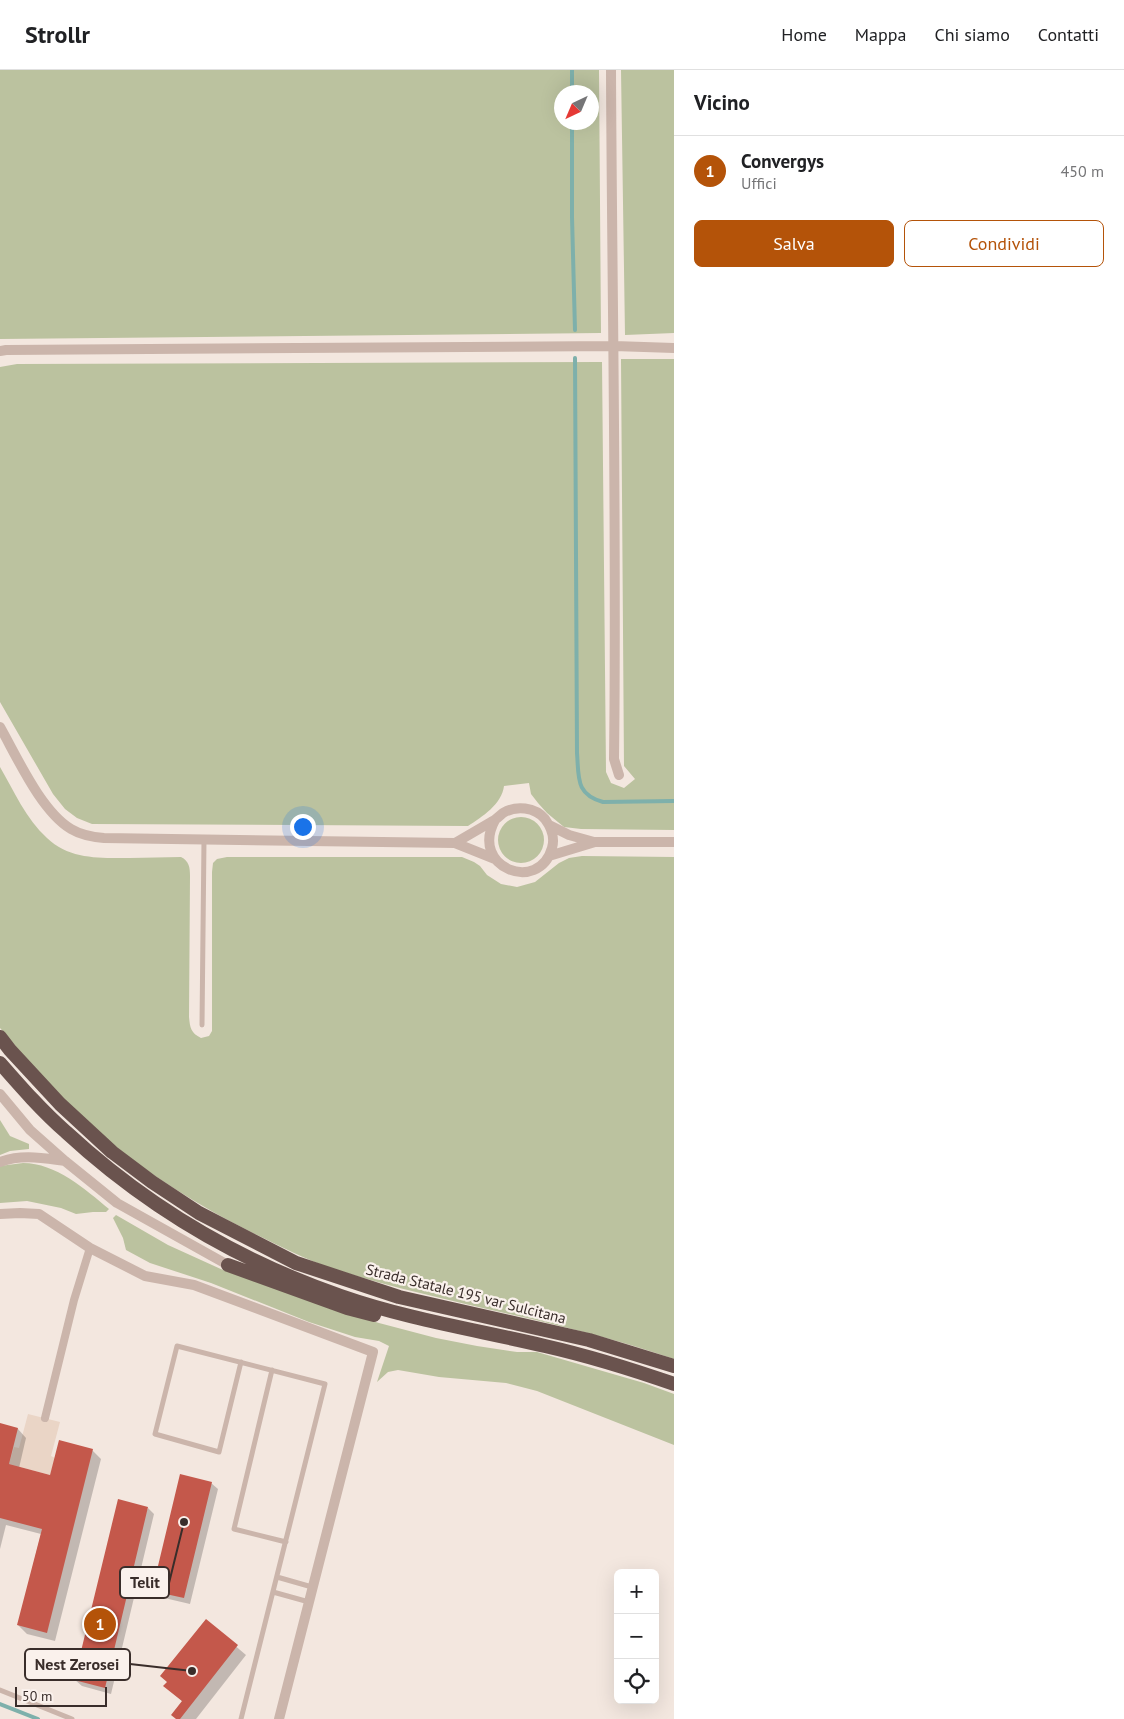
<!DOCTYPE html>
<html lang="it">
<meta charset="utf-8">
<style>
:root{--surface:#fff;--page:#f6f6f6;--text:#202124;--muted:#757577;--line:#e0e0e0;--accent:#b45309}
body{margin:0;font-family:"PT Sans",sans-serif;background:var(--page);color:var(--text)}
.controls{position:absolute;right:15px;bottom:15px;display:grid;overflow:hidden;border-radius:8px;box-shadow:0 5px 20px #0002}
.controls button{width:45px;height:45px;display:grid;place-items:center;padding:0;border:0;border-bottom:1px solid var(--line);background:var(--surface);color:var(--text);font:25px sans-serif}
.compass{position:absolute;left:554px;top:15px;width:45px;height:45px;border-radius:50%;background:var(--surface);box-shadow:0 5px 20px #0002;rotate:224deg}
.scale{position:absolute;left:15px;bottom:12px;width:92px;box-sizing:border-box;padding-left:5px;border:2px solid #392d2a;border-top:0;font-size:14px;line-height:18px;white-space:nowrap;color:#392d2a;-webkit-text-stroke:4px #faf1ec;paint-order:stroke}
.you{position:absolute;left:302px;top:756px;width:18px;height:18px;margin:-12px;border:4px solid #fff;border-radius:50%;background:#1a73e8;box-shadow:0 0 0 8px #1a73e833}
.badge{display:grid;place-items:center;width:32px;height:32px;border-radius:50%;background:var(--accent);color:#fff;font-size:16px;font-weight:700}
.pin{position:absolute;translate:-50% -50%;border:2px solid #fff;box-shadow:0 1px 5px #0006}
.list{margin:0;padding:0;list-style:none}
h2{display:flex;justify-content:space-between;align-items:center;height:65px;margin:0;padding:0 20px;font-size:21px}
h2 small{font-size:16px;font-weight:400;color:var(--muted)}
.list li{display:grid;grid-template-columns:32px 1fr auto;gap:15px;align-items:center;box-sizing:border-box;height:70px;padding:0 20px;border-top:1px solid var(--line)}
.list b{display:block;font-size:19px;white-space:nowrap}
.list p{margin:0;font-size:16px;white-space:nowrap;color:var(--muted)}
.list em{font-size:16px;font-style:normal;color:var(--muted)}
.actions{display:flex;gap:10px;padding:15px 20px}
.actions a{flex:1;padding:11px 0;border:1px solid var(--accent);border-radius:8px;text-align:center;font-size:18px;color:var(--accent)}
.actions .main{background:var(--accent);color:#fff}
.icon{flex:none;width:28px;height:28px;fill:none;stroke:currentColor;stroke-width:2;stroke-linecap:round;stroke-linejoin:round}
.map{position:relative;flex:none;width:674px;height:1649px;overflow:hidden}
header{display:flex;align-items:center;gap:30px;box-sizing:border-box;height:70px;padding:0 25px;background:var(--surface);border-bottom:1px solid var(--line)}
header strong{font-size:24px}
nav{display:flex;gap:28px;margin-inline-start:auto;font-size:18px}
main{display:flex}
aside{flex:1;background:var(--surface)}
.map>svg:first-child{display:block}
.green{fill:#bbc29f;fill-rule:evenodd}
.plaza{fill:#ead5c6}
.shadow{fill:#0003}
.lines{fill:none;stroke-linecap:round;stroke-linejoin:round}
.stream{stroke:#7eb0ab;stroke-width:4}
.building{fill:#c4584b}
.service{stroke:#cbb5ab;stroke-width:5}
.pedestrian{stroke:#cbb5ab;stroke-width:8}
.minor{stroke:#cbb5ab;stroke-width:10}
.trunk{stroke:#6a534e;stroke-width:14}
.labels{text-anchor:middle;stroke-width:4.5;stroke-linejoin:round;paint-order:stroke}
.street-label{font-size:15px;fill:#392d2a;stroke:#faf1ec}
.leader{fill:none;stroke:#392d2a;stroke-width:2}
.callout-dot{fill:#392d2a;stroke:#faf1ec;stroke-width:2}
.callout{fill:#faf1ec;stroke:#392d2a;stroke-width:2}
.callout-label{font-size:16px;text-anchor:middle;font-weight:bold;fill:#392d2a}
</style>
<header>
<strong>Strollr</strong>
<nav><a>Home</a><a>Mappa</a><a>Chi siamo</a><a>Contatti</a></nav>
</header>
<main>
<div class="map">
<svg width="674" height="1649" viewBox="0 0 674 1649">
<rect width="100%" height="100%" fill="#f3e7df"/>
<!-- green -->
<path class="green" d="M0,0H599L601,263L0,269ZM562,22H592V52H562Z
M621,0H674V263L625,265Z
M621,289H674V760L581,759L564,757L547,743L538,733L531,724L529,713L504,716C502,734 482,747 468,756L92,754L77,748L65,739L53,724L0,632V297L17,294L602,292L606,702L611,713L624,718L635,709L624,696Z
M0,697C14,721 26,749 47,768C70,790 101,788 130,788C147,788 164,787 181,787C189,791 190,797 190,806L189,947C190,958 191,963 201,968L209,966L212,961V802L213,793L217,789L227,787H462L474,792L480,796L487,805L501,814L517,817L535,812L559,793L569,788L582,786L674,787V1289C563,1250 446,1235 334,1199C306,1190 280,1176 253,1163C201,1137 149,1105 104,1067C67,1034 32,996 0,958Z
M498 770a23 23 0 1 1 46 0a23 23 0 1 1-46 0Z
M0,1050L10,1066L29,1074V1079L10,1081L0,1085Z
M23,1093C56,1093 85,1119 109,1139L106,1142H93L76,1144L61,1138L27,1131L0,1133V1096Z
M116,1145L168,1175L223,1200L331,1238L379,1253L436,1268L477,1276L517,1282H537L644,1313L674,1324V1375L537,1321L506,1313L439,1307L398,1300L388,1302L377,1312L389,1276L379,1271L355,1267L309,1252L211,1213L150,1193L126,1180L123,1168L113,1148Z"/>
<!-- plaza -->
<path class="plaza" d="M28,1344L60,1352L51,1386L55,1388L50,1405L9,1394L14,1377L19,1378Z"/>
<!-- shadow -->
<path class="shadow" d="M0,1355L18,1359L26,1368L19,1398L51,1406L92,1380L101,1389L55,1571L27,1564L18,1555L41,1464L6,1455L0,1479Z
M211,1413L218,1419L190,1534L160,1527L154,1520Z
M148,1438L154,1444L111,1624L82,1616L75,1610Z
M206,1551L246,1585L196,1649H176L183,1632L174,1624Z"/>
<g class="lines">
<!-- stream -->
<path class="stream" d="M572,22V0
M572,52V147L575,260
M575,288L577,683C579,707 575,724 603,732L674,731
M0,1634L38,1649"/>
</g>
<!-- building -->
<path class="building" d="M0,1353L18,1358L9,1394L50,1405L59,1370L93,1379L47,1563L17,1555L42,1459L0,1448Z
M180,1404L212,1412L184,1528L152,1521Z
M118,1429L148,1437L105,1618L74,1610Z
M206,1549L238,1575L180,1649H176L171,1645L182,1631L163,1616L167,1612L160,1606Z"/>
<g class="lines">
<!-- service -->
<path class="service" d="M202,955L204,770
M272,1300L234,1459L286,1472
M277,1507L312,1517
M273,1522L309,1532
M0,1620L72,1649
M241,1649L325,1314L177,1276L155,1364L219,1382L241,1292"/>
<!-- pedestrian -->
<path class="pedestrian" d="M45,1348L74,1230L90,1178"/>
<!-- minor -->
<path class="minor" d="M611,0C612,230 617,459 614,689L619,705
M0,281L6,280L614,276L674,278
M0,657C17,687 41,741 71,759C81,765 92,767 104,768L455,773L495,789
M549,755L569,765L594,772
M455,773C467,766 479,759 491,752C496,750 499,746 503,743C516,735 535,737 545,749C551,757 555,768 552,778C539,824 469,798 495,750
M549,786L595,772H674
M0,1024L30,1060L65,1091L117,1133L228,1195
M0,1092C22,1084 42,1088 65,1091
M0,1144L20,1143L39,1144L90,1178L145,1206L194,1215L373,1282L279,1649"/>
<!-- trunk -->
<path class="trunk" d="M0,967L10,980L60,1034L112,1082L152,1112L199,1143L296,1193L399,1227L589,1270L674,1296
M0,993C21,1017 42,1041 66,1062C145,1135 239,1191 341,1226C407,1249 477,1260 545,1276C589,1286 631,1299 674,1314
M228,1195L347,1238L374,1245"/>
</g>
<g class="labels">
<!-- street labels -->
<g class="street-label">
<text transform="translate(466 1224) rotate(14)" y="5">Strada Statale 195 var Sulcitana</text>
</g>
</g>
<!-- callouts -->
<path class="leader" d="M184 1452L169 1513M192 1601L130 1594"/>
<g class="callout-dot">
<circle cx="184" cy="1452" r="5"/>
<circle cx="192" cy="1601" r="5"/>
</g>
<g class="callout">
<rect x="120" y="1497" width="49" height="31" rx="5"/>
<rect x="25" y="1579" width="105" height="31" rx="5"/>
</g>
<g class="callout-label">
<text x="145" y="1518">Telit</text>
<text x="77" y="1600">Nest Zerosei</text>
</g>
</svg>
<div class="controls">
<button>+</button>
<button>−</button>
<button><svg class="icon" aria-label="locate" viewBox="0 0 24 24"><circle cx="12" cy="12" r="6"/><path d="M12 2v4M12 18v4M2 12h4M18 12h4"/></svg></button>
</div>
<svg class="compass" viewBox="-18 -18 36 36"><path d="M0-13l5 13h-10z" fill="#e53935"/><path d="M0 13l5-13h-10z" fill="#757577"/></svg>
<div class="scale">50 m</div>
<div class="you"></div>
<div class="pin badge" style="left:100px;top:1554px">1</div>
</div>
<aside>
<h2>Vicino<small></small></h2>
<ul class="list">
<li><span class="badge">1</span><div><b>Convergys</b><p>Uffici</p></div><em>450 m</em></li>
</ul>
<div class="actions"><a class="main">Salva</a><a>Condividi</a></div>
</aside>
</main>
